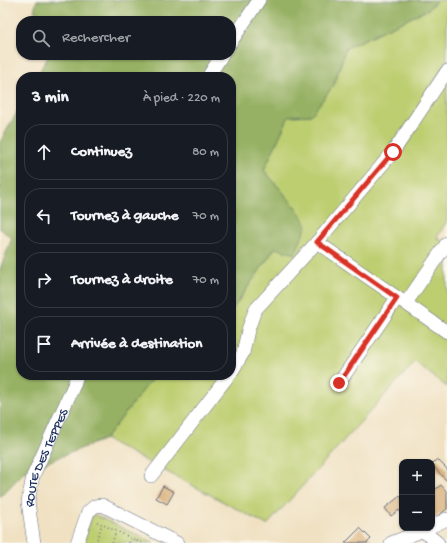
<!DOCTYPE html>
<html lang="fr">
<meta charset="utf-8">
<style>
:root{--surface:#171b24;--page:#242831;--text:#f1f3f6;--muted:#9ea1a6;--line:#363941}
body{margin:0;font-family:"Gochi Hand",sans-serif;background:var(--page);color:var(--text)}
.controls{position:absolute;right:12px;bottom:12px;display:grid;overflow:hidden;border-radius:8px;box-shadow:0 1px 3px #0004}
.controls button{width:36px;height:36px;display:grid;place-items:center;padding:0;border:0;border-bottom:1px solid var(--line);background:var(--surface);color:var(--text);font:20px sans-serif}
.stop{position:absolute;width:12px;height:12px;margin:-9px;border:3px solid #d93025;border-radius:50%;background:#fff}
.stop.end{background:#d93025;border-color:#fff;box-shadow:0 1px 4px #0008}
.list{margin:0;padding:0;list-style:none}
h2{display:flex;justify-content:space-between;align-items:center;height:52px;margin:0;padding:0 16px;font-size:17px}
h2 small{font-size:13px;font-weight:400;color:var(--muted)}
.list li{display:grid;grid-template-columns:26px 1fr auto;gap:12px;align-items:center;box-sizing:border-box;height:56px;margin:0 8px 8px;padding:0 8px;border:1px solid var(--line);border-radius:16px}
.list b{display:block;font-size:15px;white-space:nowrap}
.list em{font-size:13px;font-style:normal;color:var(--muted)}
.icon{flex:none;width:22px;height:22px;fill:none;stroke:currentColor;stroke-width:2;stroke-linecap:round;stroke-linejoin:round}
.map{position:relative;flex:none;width:447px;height:543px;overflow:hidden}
.search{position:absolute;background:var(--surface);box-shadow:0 1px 3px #0004;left:16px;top:16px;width:220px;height:44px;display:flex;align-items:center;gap:10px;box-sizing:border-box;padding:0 14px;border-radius:16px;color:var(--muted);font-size:15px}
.panel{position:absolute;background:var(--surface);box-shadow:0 1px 3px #0004;left:16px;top:72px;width:220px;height:308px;border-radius:16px}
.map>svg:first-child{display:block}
.green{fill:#bdce71;stroke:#6c7e68}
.forest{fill:#96b163;stroke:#587060}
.building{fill:#d7ac75}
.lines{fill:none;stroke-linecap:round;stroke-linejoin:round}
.minor-casing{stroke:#666d81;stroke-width:14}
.path{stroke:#666d81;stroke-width:1.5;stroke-dasharray:1 3;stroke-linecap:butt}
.minor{stroke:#fff;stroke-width:13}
.route{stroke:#d93025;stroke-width:5}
.labels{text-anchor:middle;stroke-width:3;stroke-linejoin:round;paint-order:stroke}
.street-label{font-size:13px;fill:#1b2f5e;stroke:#fbf7ec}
</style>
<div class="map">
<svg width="447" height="543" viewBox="0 0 447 543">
<rect width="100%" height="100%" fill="#fbf7ec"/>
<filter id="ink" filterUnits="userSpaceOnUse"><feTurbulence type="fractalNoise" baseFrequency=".025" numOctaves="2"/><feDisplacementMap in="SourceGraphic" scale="8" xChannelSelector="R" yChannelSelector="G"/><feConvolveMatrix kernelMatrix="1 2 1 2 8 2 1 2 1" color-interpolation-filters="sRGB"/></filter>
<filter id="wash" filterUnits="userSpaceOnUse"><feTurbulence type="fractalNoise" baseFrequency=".012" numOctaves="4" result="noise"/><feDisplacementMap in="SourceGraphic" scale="16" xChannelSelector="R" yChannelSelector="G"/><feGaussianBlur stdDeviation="0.9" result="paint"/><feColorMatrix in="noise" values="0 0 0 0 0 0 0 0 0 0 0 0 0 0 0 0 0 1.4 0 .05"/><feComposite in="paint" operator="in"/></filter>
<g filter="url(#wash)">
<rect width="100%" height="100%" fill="#f0e1c2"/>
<!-- green -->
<path class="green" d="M437,0H447V221L437,237L447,246V387L415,362L267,525L105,439L155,375H231V311L232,310L276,247L297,209L264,170L289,116L311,115L334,85L345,48L429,9Z
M93,514L154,543H83Z"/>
<!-- forest -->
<path class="forest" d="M37,0H437L429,9L346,48L334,85L311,115L289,116L264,170L297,209L307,225L295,254L275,248L232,310L231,311V77H36L47,59V55H231V21H50L34,11Z
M21,105V375H155L105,439L25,471L0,497V269L12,238L0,229V142Z"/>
<g id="blocks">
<!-- building -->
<path class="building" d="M437,459L447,469V481L432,465V464Z
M441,485L447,492V509L432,520V492Z
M163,486L174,492L167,504L156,498Z
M400,496L402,499V514L399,510L391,516L385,508Z
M360,528L371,539L367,543H345Z"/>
</g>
</g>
<g filter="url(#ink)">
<use href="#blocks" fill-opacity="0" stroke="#666d81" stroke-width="1"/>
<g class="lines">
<defs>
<g id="minor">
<path d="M231,42L259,0"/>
<path d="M208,77L222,55"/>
<path d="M317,242L447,332"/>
<path d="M406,303L447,243"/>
<path d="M231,373L243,353L248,330L255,310L317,242L393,152L447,71"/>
<path d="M339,383L397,298"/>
<path d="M151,476L229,375"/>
<path d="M432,526L447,519"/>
<path d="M423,531L438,543"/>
<path id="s1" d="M34,543L28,502L33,476L74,385L77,375"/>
<path d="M77,543L88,512L95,506L102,505L177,543"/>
<path d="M391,543L429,528"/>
</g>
</defs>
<!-- minor casing -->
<use href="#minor" class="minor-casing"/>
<!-- path -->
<path class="path" d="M97,522L142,543
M96,543L102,524
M112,543L116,532
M129,543L131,538"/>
<!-- minor -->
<use href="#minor" class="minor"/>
</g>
</g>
<g class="lines" filter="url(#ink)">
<!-- route -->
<path class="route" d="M339,383L397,298L317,242L393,152"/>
</g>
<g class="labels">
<!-- street labels -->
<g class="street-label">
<text dy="5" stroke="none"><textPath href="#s1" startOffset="89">ROUTE DES TEPPES</textPath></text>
</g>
</g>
</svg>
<div class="controls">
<button>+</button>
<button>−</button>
</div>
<div class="stop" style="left:393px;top:152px"></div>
<div class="stop end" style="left:339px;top:383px"></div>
<div class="search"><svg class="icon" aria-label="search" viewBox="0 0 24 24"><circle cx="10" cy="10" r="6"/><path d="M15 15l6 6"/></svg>Rechercher</div>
<section class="panel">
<h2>3 min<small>À pied · 220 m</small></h2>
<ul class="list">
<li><svg class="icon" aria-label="ahead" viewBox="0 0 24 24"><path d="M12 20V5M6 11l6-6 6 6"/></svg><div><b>Continuez</b></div><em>80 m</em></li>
<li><svg class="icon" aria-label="left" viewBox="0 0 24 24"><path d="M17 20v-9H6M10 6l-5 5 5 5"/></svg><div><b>Tournez à gauche</b></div><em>70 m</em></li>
<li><svg class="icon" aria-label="right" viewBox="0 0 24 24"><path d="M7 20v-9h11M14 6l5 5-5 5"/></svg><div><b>Tournez à droite</b></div><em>70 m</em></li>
<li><svg class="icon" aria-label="arrive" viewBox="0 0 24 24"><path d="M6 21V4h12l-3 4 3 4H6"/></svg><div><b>Arrivée à destination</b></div></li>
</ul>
</section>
</div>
